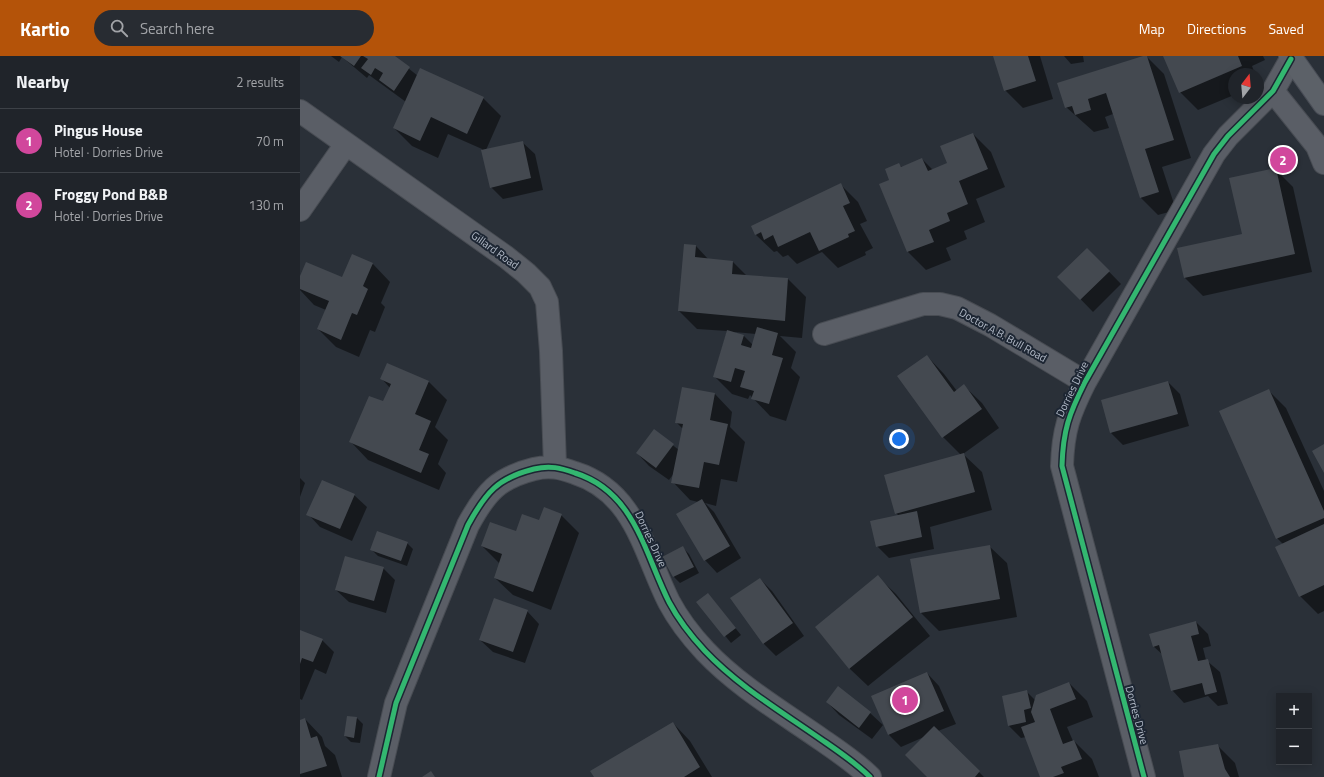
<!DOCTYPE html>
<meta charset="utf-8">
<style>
:root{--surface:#20242a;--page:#282c32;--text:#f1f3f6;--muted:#a2a4a8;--line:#3d4147;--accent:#b45309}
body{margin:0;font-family:"Titillium Web",sans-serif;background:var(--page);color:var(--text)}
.controls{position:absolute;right:12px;bottom:12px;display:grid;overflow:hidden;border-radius:0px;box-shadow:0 2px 10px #0003}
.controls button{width:36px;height:36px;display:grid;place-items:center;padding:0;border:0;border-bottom:1px solid var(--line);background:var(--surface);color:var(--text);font:20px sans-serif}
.compass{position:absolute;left:928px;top:12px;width:36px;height:36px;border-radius:50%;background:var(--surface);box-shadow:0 2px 10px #0003;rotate:16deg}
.you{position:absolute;left:599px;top:383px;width:14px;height:14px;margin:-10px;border:3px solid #fff;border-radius:50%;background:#1a73e8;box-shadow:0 0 0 6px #1a73e833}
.badge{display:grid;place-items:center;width:26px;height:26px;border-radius:50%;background:var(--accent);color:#fff;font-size:13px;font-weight:700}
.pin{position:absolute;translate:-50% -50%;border:2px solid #fff;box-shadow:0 1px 4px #0006}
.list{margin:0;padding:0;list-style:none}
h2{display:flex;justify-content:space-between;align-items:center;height:52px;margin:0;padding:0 16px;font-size:17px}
h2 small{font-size:13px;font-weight:400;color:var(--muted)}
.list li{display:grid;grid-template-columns:26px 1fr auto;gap:12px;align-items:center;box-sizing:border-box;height:64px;padding:0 16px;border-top:1px solid var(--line)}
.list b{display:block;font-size:15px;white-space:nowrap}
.list p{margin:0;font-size:13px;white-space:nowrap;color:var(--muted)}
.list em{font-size:13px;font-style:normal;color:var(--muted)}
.icon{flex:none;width:22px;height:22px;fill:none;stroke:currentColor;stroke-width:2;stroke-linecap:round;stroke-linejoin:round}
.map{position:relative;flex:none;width:1024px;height:721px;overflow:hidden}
header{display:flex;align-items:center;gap:24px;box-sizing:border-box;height:56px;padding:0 20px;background:var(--accent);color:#fff}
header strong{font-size:19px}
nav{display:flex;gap:22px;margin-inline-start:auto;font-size:14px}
.search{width:280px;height:36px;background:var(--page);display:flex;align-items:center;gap:10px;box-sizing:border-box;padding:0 14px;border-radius:22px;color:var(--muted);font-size:15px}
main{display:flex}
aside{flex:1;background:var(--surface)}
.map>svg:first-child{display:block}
.shadow{fill:#0007;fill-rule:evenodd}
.building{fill:#444950}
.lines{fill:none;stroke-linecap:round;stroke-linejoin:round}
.minor-casing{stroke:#484c53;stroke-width:24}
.major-casing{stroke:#484c55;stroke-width:24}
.minor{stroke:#5a5e66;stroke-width:22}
.major{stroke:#5c6168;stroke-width:22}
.cycleway-casing{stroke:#1d2633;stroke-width:8}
.cycleway{stroke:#33b770;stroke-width:5}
.labels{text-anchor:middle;stroke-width:4;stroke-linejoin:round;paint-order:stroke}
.street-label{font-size:11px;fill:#b4bcc9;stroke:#1d2633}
</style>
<header>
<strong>Kartio</strong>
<div class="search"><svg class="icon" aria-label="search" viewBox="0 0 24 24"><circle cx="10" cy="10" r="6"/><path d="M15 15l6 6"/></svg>Search here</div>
<nav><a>Map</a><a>Directions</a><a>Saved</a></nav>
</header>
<main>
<aside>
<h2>Nearby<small>2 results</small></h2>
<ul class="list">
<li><span class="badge" style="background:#d1479c">1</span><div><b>Pingus House</b><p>Hotel · Dorries Drive</p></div><em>70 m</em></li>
<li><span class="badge" style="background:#d1479c">2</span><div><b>Froggy Pond B&amp;B</b><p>Hotel · Dorries Drive</p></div><em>130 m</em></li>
</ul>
</aside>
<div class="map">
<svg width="1024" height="721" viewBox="0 0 1024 721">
<rect width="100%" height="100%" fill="#2a3038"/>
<!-- shadow -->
<path class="shadow" d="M31,0H93L118,20L183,42L201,60L186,94L222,86L235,98L243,134L203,143L191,131L182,93L148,78L138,102L112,90L94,72L106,46L69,19L67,22L42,1L39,6Z
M694,0H740L753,43L723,52L705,34Z
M764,0H783L784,6L771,8Z
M846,0L864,18L891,102L862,111L876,154L858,159L841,142L813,58L805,61L809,72L794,76L766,51Z
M864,0H963L965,4L952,10L955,18H934V39L898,54L880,36Z
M673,78L691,96L705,131L676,143L685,166L664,175L667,183L646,192L651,204L626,214L608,196L580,129L590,124L599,109L602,111L622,103L633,114L648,108Z
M975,113L993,131L1012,216L903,240L885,222L878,193L943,179Z
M540,128L558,146L567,165L560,168L573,192L565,196L566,199L538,212L522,196L497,208L488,199L483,201L477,195L474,196L456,179Z
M396,190L409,204L433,206L447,220L488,223L506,241L502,282L480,280L496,296L491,312L500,321L486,365L470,360L450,339L448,343L432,338L414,320L427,275L397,273L379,255ZM434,276L456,278L453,289L444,280Z
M787,193L821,228L793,256L759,221Z
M73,208L90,226L81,247L85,251L75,276L70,274L59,301L36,291L18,273L26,254L14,249L0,234V223L43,222Z
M627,300L644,318L657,335L664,330L682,347L699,372L663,398L682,416L692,454L630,471L634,493L589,502L577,490L599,460L596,457L661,399L643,381L599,320Z
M88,308L129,326L147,344L135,371L148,384L138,408L146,417L139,434L68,404L51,386L84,347L90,332L82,323Z
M868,326L880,338L889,370L823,389L811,377Z
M968,334L986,352L1024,435V555L1018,558L1000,540L983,488L977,482Z
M415,338L432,356L430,371L445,386L437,426L421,423L416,450L405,447L414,456L441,502L417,517L405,504L398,446L390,444L373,426L375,416L369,424L349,410L337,397L354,375L379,394L383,373L376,366Z
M0,422L5,427L0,441Z
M54,439L67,451L52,485L20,471L8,458Z
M261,459L279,477L251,554L213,539L195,522L200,508L182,490L240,465Z
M107,487L113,493L107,510L78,500L72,494Z
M689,490L707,507L717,561L639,575L621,557Z
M383,492L389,498L399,517L380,527L374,521Z
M83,512L95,524L86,557L49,546L36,534Z
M578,521L596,538L630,580L568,630L550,613L516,572Z
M460,523L472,535L504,580L476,600L464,588L432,543Z
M408,538L441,579L431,587L398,546Z
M227,555L239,568L225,607L193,596L180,584Z
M896,566L908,578L911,590L903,592L906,604L920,616L928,648L918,650L908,640L884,647L872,634L863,599L853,590Z
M0,575L22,584L34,596L26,618L15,613L2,644L0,643Z
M627,617L639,630L656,668L638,675L684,721H628L624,681L601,691L589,679L573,641Z
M769,627L787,645L793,661L767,671L773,685H774L792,703L799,721H741L726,681L721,682L709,670L727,636L735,644Z
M527,646L570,657L583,669L572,683L539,659Z
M57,662L63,668L60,687L51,686L45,680Z
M5,663L22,681L25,690L35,699L42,721H0V665Z
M373,667L390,685L412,721H295Z
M917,689L935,707L939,721H885Z"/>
<!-- building -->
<path class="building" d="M40,0H61L54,10Z
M63,0H95L110,11L94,35L79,24L83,17L75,12L71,19L61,12L68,3Z
M693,0H728L736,25L704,35Z
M843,0H847L874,84L845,93L859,136L840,142L806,37L788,43L791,54L775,59L772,50L765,52L757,27Z
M863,0H938L942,10L879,37Z
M120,12L184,41L167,78L131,61L120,85L93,72Z
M673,77L688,113L659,125L668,148L647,157L650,165L629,174L634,186L607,196L579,128L589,124L585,113L599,107L601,111L622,102L628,115L647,107L640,90Z
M223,85L231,122L190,132L181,94Z
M976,112L995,198L884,222L877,192L942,178L929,122Z
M541,127L550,147L543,150L555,175L548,178L549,181L519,195L510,176L478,191L473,179L464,184L461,176L455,179L451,170Z
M384,188L396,189L395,201L433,205L432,218L488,222L485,265L378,255Z
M787,192L810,215L780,244L757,221Z
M52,198L73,207L63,230L68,233L57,259L52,257L41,284L17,273L29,245L0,233V220L6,206L42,221Z
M457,271L478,277L472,299L483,302L469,348L451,343L454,335L440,331L445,315L435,312L431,326L413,321L427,274L444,279L441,289L451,292Z
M627,299L654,336L664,328L682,353L642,382L597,320Z
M87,307L129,325L115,358L131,365L119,394L129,398L121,417L49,386L69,340L83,345L91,328L80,323Z
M868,325L878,358L810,377L801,344Z
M382,331L415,337L410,364L428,368L419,409L404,406L399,432L371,427L383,368L375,367Z
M969,333L1024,455V462L976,483L919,355Z
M354,373L374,388L356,412L336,397Z
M1024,388V417L1012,395Z
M664,397L675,436L595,458L584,419Z
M22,424L55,438L40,473L6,459Z
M402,443L430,490L404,505L376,458Z
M244,451L262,458L233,536L194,522L202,498L181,490L190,466L216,475L222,458L239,464Z
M617,455L622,481L576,491L570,465Z
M1024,468V529L999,541L975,491Z
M77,475L108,486L101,505L70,494Z
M690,489L700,543L620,557L610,503Z
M383,490L394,511L373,521L362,501Z
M45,500L84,511L74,545L35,534Z
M578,519L613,561L549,613L515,571Z
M460,522L493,567L463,588L430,542Z
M408,537L436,572L424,581L396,546Z
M194,542L228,554L213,596L179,584Z
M896,565L899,578L891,580L898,605L908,603L917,636L905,639L902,627L871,635L859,589L853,591L849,578Z
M0,574L23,583L13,606L2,602L0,608Z
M627,616L644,655L588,679L571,640Z
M769,626L776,643L750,653L763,688L774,684L782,703L761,711L764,717L753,721H740L721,671L735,666L731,656L736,639Z
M538,630L571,656L559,672L526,646Z
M727,634L731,652L724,654L726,666L708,670L702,640Z
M47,660L57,661L54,682L44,680Z
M5,662L11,682L17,680L27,710L0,718V664Z
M373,666L400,711L384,721H294L290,715Z
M634,670L680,715L675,721H627L605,699Z
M918,688L925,713L930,721H884L879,695Z
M131,715L135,721H122Z"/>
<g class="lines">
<defs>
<path id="minor" d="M973,35L1017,90L1024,107
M0,55L206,201L226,217L240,231L247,246L251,295L255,410
M0,154L46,88
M524,278L623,248H640L657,252L690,269L785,326
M79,721L96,647L168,469C186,436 198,422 234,413C250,409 261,412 275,417C335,436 344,496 369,546C378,563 391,580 405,595C438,630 482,656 522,684C538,695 556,707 570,721
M844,721L762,410C763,374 769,358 785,326L914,98L928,80L973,35L991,3"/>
<path id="major" d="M990,0L1024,48"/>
</defs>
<!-- minor casing -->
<use href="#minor" class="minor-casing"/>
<!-- major casing -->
<use href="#major" class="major-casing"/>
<!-- minor -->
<use href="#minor" class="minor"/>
<!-- major -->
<use href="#major" class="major"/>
<defs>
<path id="cycleway" d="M79,721L96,647L168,469C186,436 198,422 234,413C250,409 261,412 275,417C335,436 344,496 369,546C378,563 391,580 405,595C438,630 482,656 522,684C538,695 556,707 570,721
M844,721L762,410C763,374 769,358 785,326L914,98L928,80L973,35L991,3"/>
</defs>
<!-- cycleway casing -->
<use href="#cycleway" class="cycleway-casing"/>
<!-- cycleway -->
<use href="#cycleway" class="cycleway"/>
</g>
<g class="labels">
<!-- street labels -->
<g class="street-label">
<text transform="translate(195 194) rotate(36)" y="4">Gillard Road</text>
<text transform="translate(703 279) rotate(29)" y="4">Doctor A.B. Bull Road</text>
<text transform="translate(772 333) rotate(-64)" y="4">Dorries Drive</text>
<text transform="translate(351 483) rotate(65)" y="4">Dorries Drive</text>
<text transform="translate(837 659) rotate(75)" y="4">Dorries Drive</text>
</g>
</g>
</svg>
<div class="controls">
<button>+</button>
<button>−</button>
</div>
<svg class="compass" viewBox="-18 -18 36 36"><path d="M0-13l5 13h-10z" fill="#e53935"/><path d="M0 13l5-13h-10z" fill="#a2a4a8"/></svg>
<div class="you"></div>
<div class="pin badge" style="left:605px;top:644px;background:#d1479c">1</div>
<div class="pin badge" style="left:983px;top:104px;background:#d1479c">2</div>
</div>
</main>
